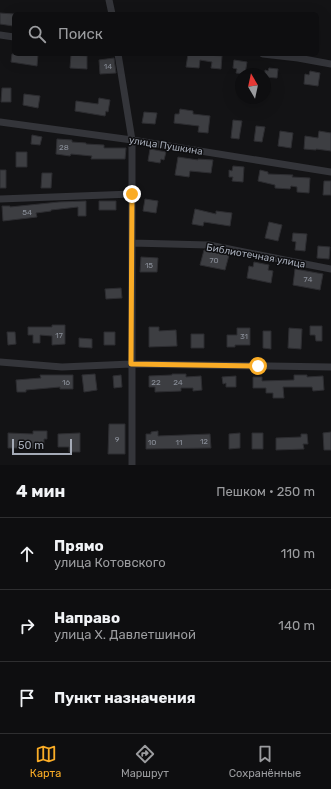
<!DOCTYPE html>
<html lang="ru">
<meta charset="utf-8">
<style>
:root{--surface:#0e0e10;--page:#171719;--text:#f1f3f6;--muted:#9b9c9f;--line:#2e2e30;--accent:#faac26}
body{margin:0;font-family:Rubik,sans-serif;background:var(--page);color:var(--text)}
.compass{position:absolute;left:235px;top:68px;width:36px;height:36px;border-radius:50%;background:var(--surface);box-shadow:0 4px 16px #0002;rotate:351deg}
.scale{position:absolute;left:12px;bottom:10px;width:60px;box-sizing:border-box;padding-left:4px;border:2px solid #a4aab6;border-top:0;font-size:11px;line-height:14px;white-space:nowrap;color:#a4aab6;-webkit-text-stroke:3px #0e0e10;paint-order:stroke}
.stop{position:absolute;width:12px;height:12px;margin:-9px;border:3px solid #faac26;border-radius:50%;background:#fff}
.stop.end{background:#faac26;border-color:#fff;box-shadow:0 1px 4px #0008}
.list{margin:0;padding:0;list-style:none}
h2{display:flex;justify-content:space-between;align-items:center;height:52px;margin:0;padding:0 16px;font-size:17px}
h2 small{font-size:13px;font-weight:400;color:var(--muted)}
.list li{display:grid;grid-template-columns:26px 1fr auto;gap:12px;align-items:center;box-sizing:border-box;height:72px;padding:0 16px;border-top:1px solid var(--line)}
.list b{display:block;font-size:15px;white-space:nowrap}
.list p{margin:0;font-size:13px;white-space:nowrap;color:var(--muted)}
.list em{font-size:13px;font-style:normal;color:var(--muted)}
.icon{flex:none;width:22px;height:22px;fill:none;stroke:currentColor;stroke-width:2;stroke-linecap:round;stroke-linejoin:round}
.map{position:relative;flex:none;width:331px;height:465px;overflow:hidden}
.search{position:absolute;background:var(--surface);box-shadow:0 4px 16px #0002;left:12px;right:12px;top:12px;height:44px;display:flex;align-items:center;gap:10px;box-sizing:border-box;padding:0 14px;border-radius:6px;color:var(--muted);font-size:15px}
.sheet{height:268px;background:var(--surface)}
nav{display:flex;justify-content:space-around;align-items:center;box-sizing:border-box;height:56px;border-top:1px solid var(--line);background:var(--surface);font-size:11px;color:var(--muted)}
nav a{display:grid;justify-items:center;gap:2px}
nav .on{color:var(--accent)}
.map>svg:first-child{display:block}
.building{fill:#3d3e42;stroke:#2d2d31}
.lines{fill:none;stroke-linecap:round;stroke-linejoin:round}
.street{stroke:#34353a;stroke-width:7}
.route{stroke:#faac26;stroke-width:5}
.labels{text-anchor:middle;stroke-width:3;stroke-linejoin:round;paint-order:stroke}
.number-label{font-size:8px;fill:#8a8f99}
.street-label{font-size:10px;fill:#a4aab6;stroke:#0e0e10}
</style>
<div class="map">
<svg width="331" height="465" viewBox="0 0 331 465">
<rect width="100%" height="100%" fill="#131315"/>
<!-- building -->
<path class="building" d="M0,13L14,14L13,26L0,24Z
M12,54H38L37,66L11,62Z
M188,54L222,56L221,69L211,68L212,62L200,60L199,68L186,67Z
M71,55L87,56V69L70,68Z
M114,58L116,73L100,74L99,60Z
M234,60L247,62L245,74L236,73L237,69L233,68Z
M269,68L278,69L277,78L265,77V70L268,71Z
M310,71L320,73L318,86L304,84L305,74L309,75Z
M2,88H11V102H1Z
M24,94L40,96L38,108L23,105Z
M99,98L110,100L108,112L106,111L105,116L75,111L76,101L98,104Z
M180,109L193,111V114L210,116L208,133L198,132L199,126L174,123L175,114H179Z
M144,112L157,113L155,124L142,123Z
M233,120L242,121L239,139L231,138Z
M256,126L265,127L262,142L254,141Z
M280,131L293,133L291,148L278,146Z
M319,131L331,133V151L316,149V150L304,149L305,136L318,138Z
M32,135L42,137L40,145L31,144Z
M57,139L72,140V142L86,143V144L104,145V148H126L125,159H91L92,156L71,154L70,156L56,154Z
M150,149L166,152L164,160L161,159L160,163L148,161Z
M16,152H27V167H16Z
M178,157L198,160V159L213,160L211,173L190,171L189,177L175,175Z
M233,166L244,167L243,182L232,181L233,177H229V170L232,171Z
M0,170H6V188H0Z
M260,170L268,172V174L293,175L292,177L310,178L309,193L297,192V187L291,186L290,189L275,188V185L258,181Z
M42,173H52L51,188H41Z
M324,181H331V195H323Z
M145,199L158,201L156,213L143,211Z
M86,201V216H78V207L51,210V211L36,213L37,217L3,221L2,206H10V207L59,202Z
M99,201H116V210H99Z
M195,209L216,214V211L232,213L230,226L204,222L203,226L192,224Z
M269,222L282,225L278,241L265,238Z
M293,233L307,234L305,251L295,250L296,242L292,241Z
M318,246L330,247L329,259L317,258Z
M204,250L229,255L225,270L200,265Z
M141,257L158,258L157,272H140Z
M254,262L269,265L268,270L273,271L271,283L247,278L249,266L253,267Z
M295,269L323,274L320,290L293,285Z
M121,288L122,298L106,299L105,289Z
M52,325H65V344L52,345V336L40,335V343H33V335H28V327H52Z
M310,326H322V341H316L315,335H310Z
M149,327H159V331L176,330L177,346L149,347Z
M237,328H250V345H235V347H227V335H237Z
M289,328L302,329L301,349L288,348Z
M263,331H271V349L263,348Z
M7,332H15L16,344L8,345Z
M104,332H115V345H104Z
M191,334H204V348H191Z
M79,338L92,339V348L79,347Z
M95,374L97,390L84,392L82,375Z
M172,374H186V377L201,376L202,390L193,391V388H181V391L155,392V387H149V376L172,375Z
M40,375H73V389H60V387L26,390V392H17L16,380L41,378Z
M121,375L122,387L114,388L113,376Z
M294,375H307V377L323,376L324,390L313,391L312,387H283L284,398H273V393H266V388H253V377H262V381L294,380Z
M236,376V387H226V383L223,384L222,377Z
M109,424H125V454H108Z
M33,431H47V439H44V448H8V433L33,434Z
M158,431V436L210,434L211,448L146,449V434H151V432Z
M331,432V450H324L323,433Z
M80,433V452H69V447H58V434Z
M240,433V448L229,449V434Z
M252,433H263V449H252Z
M301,434H307L308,444H303L304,449L276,450V438L301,437Z"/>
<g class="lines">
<!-- street -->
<path class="street" d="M109,0L112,14
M0,35L14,37
M118,54L132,140V465
M263,54L298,58L331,64
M0,122L132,140L331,172
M0,199L132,194
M132,243L209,245L331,269
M0,362L62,367L131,364L331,367"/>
</g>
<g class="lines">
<!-- route -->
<path class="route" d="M132,194L131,364L258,366"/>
</g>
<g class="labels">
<!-- number labels -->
<g class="number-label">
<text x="108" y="69">14</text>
<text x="64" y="150">28</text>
<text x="27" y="215">54</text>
<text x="214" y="263">70</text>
<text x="149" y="268">15</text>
<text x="308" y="282">74</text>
<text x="59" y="338">17</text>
<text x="244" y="339">31</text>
<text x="66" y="385">16</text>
<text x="156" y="385">22</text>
<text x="178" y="385">24</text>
<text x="117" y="442">9</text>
<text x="204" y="444">12</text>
<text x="152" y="445">10</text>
<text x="179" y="445">11</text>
</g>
<!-- street labels -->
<g class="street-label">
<text transform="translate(166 145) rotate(9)" y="4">улица Пушкина</text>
<text transform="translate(256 255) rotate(10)" y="4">Библиотечная улица</text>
</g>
</g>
</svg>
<svg class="compass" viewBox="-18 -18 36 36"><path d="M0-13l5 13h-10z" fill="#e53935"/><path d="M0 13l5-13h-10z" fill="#9b9c9f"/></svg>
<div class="scale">50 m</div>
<div class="stop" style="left:258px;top:366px"></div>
<div class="stop end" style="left:132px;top:194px"></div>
<div class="search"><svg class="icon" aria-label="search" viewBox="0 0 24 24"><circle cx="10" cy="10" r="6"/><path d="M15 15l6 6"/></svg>Поиск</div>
</div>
<section class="sheet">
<h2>4 мин<small>Пешком · 250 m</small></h2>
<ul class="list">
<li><svg class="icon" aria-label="ahead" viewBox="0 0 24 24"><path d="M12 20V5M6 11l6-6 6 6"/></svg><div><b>Прямо</b><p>улица Котовского</p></div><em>110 m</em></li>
<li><svg class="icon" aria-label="right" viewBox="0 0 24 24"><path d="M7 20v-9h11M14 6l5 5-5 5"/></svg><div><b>Направо</b><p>улица Х. Давлетшиной</p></div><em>140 m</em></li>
<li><svg class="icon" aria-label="arrive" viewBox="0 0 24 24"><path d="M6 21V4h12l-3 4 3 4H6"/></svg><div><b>Пункт назначения</b></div></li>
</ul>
</section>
<nav>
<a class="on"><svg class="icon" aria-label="map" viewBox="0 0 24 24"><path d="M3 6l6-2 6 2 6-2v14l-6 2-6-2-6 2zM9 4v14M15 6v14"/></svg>Карта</a>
<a><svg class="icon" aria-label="directions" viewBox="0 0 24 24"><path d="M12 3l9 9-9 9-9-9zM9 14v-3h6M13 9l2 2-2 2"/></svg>Маршрут</a>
<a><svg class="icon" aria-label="saved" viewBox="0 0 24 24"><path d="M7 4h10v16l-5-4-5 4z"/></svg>Сохранённые</a>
</nav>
